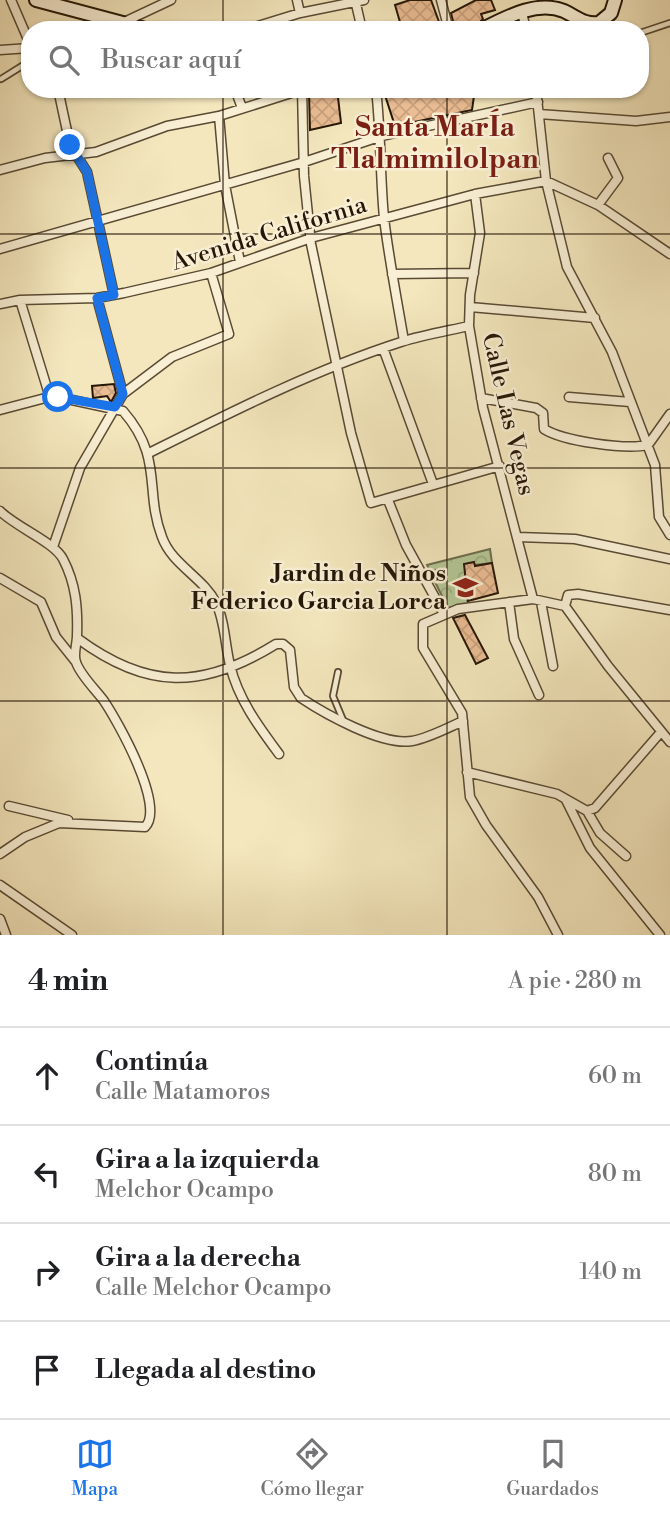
<!DOCTYPE html>
<html lang="es">
<meta charset="utf-8">
<style>
:root{--surface:#fff;--page:#f6f6f6;--text:#202124;--muted:#757577;--line:#e0e0e0;--accent:#1a73e8}
body{margin:0;font-family:"Libre Bodoni",serif;background:var(--page);color:var(--text)}
.stop{position:absolute;width:21px;height:21px;margin:-16px;border:5px solid #1a73e8;border-radius:50%;background:#fff}
.stop.end{background:#1a73e8;border-color:#fff;box-shadow:0 2px 7px #0008}
.list{margin:0;padding:0;list-style:none}
h2{display:flex;justify-content:space-between;align-items:center;height:91px;margin:0;padding:0 28px;font-size:30px}
h2 small{font-size:23px;font-weight:400;color:var(--muted)}
.list li{display:grid;grid-template-columns:46px 1fr auto;gap:21px;align-items:center;box-sizing:border-box;height:98px;padding:0 28px;border-top:2px solid var(--line)}
.list b{display:block;font-size:26px;white-space:nowrap}
.list p{margin:0;font-size:23px;white-space:nowrap;color:var(--muted)}
.list em{font-size:23px;font-style:normal;color:var(--muted)}
.icon{flex:none;width:38px;height:38px;fill:none;stroke:currentColor;stroke-width:2;stroke-linecap:round;stroke-linejoin:round}
.map{position:relative;flex:none;width:670px;height:935px;overflow:hidden}
.search{position:absolute;background:var(--surface);box-shadow:0 2px 5px #0004;left:21px;right:21px;top:21px;height:77px;display:flex;align-items:center;gap:18px;box-sizing:border-box;padding:0 24px;border-radius:28px;color:var(--muted);font-size:26px}
.sheet{height:483px;background:var(--surface)}
nav{display:flex;justify-content:space-around;align-items:center;box-sizing:border-box;height:98px;border-top:2px solid var(--line);background:var(--surface);font-size:19px;color:var(--muted)}
nav a{display:grid;justify-items:center;gap:4px}
nav .on{color:var(--accent)}
.map>svg:first-child{display:block}
.park{fill:url(#park-crowns);stroke:#6d6e4e;stroke-width:2}
.building{fill:url(#building-cross-hatch);stroke:#251607;stroke-width:2}
.lines{fill:none;stroke-linecap:round;stroke-linejoin:round}
.service-casing{stroke:#594a34;stroke-width:8}
.minor-casing{stroke:#594a34;stroke-width:11}
.secondary-casing{stroke:#251607;stroke-width:16}
.service{stroke:#f8efd4;stroke-width:4.5}
.minor{stroke:#f8efd4;stroke-width:8}
.secondary{stroke:#f8efd4;stroke-width:12}
.route{stroke:#1a73e8;stroke-width:9}
.grid{fill:none;stroke:#251607;stroke-width:2;stroke-opacity:0.55}
.labels{text-anchor:middle;stroke-width:5;stroke-linejoin:round;paint-order:stroke}
.street-label{font-size:24px;fill:#251607;stroke:#f8efd4}
.poi-label{font-size:24px;font-weight:bold;fill:#251607;stroke:#f8efd4;text-anchor:end}
.quarter-label{font-size:28px;font-weight:bold;fill:#7a1f14;stroke:#f8efd4}
</style>
<div class="map">
<svg width="670" height="935" viewBox="0 0 670 935">
<defs>
<pattern id="park-crowns" width="20" height="18" patternUnits="userSpaceOnUse" patternTransform="scale(1.75)"><rect width="20" height="18" fill="#b5c796"/><path d="M2 6a3 3 0 1 1 6 0M12 15a3 3 0 1 1 6 0" fill="none" stroke="#9caa80"/></pattern>
<pattern id="building-cross-hatch" width="8" height="8" patternUnits="userSpaceOnUse" patternTransform="scale(1.75)"><rect width="8" height="8" fill="#ebbd94"/><path d="M0 0l8 8M0 8l8-8" fill="none" stroke="#c9a27e"/></pattern>
</defs>
<rect width="100%" height="100%" fill="#f4e7bd"/>
<filter id="stains"><feTurbulence type="fractalNoise" baseFrequency=".00286" numOctaves="4"/><feColorMatrix values="0 0 0 0 .2 0 0 0 0 .09 0 0 0 0 .02 0 0 0 .5 -.17"/></filter>
<radialGradient id="worn" r=".72"><stop offset=".6" stop-color="#630" stop-opacity="0"/><stop offset="1" stop-color="#630" stop-opacity=".3"/></radialGradient>
<!-- park -->
<path class="park" d="M490,549L492,563L475,565L464,581L468,604L448,608L434,580L443,578L441,569L430,571L427,565Z"/>
<!-- building -->
<path class="building" d="M410,0H431L442,30H425L423,22L402,29L395,5Z
M476,0H491L495,10L481,14L483,19L472,30H455L451,13Z
M324,89H337L341,123L310,130L309,93Z
M383,89H475L472,110L395,126Z
M114,384L116,393L111,402L107,396L93,398L92,386Z
M474,562L475,566L492,563L498,593L468,601L464,564Z
M465,615L488,658L476,664L453,618Z"/>
<g class="lines">
<defs>
<path id="service" d="M640,33L670,23
M1,79L30,61
M338,672L333,696L343,720"/>
<path id="minor" d="M11,0L30,44
M297,0L300,13
M441,0L449,30
M356,4L362,30
M522,12L526,30
M122,23L171,0
M245,30L300,13L364,0
M0,50L30,48
M58,89L70,145L87,172L114,295
M235,89L242,108
M302,89L304,176L311,244L351,433L371,503L500,466
M376,89C381,132 380,175 384,218C389,259 397,300 404,341
M536,89L546,181L567,267L612,352L655,465L659,517L670,535
M539,114L636,121L670,117
M219,116L225,185L240,262
M0,170L45,158L96,152L167,126L219,116L304,89
M475,194L480,233L470,295L469,326L483,408L533,599
M598,205L618,178L608,158
M0,249L304,162L382,136L538,102
M392,274L474,273
M97,298L123,394
M20,300L48,391L58,397L123,411C164,458 144,490 162,537C172,565 203,577 216,603C225,621 225,645 230,665C238,699 259,727 279,754
M0,304L20,300L97,298L124,293L211,273L311,238L475,194L546,181L598,205L670,254
M470,307L595,318
M383,348L433,484
M569,397L630,402
M481,398L536,408L543,413L544,429C563,441 625,450 648,445L670,414
M0,410L53,396
M149,453C231,412 314,370 401,342C423,335 447,331 469,326
M388,500L406,545L444,614
M0,511C16,527 54,542 63,559C76,584 78,608 77,636C77,643 73,655 76,662C80,675 96,690 104,701C118,722 166,807 145,827L59,823L25,837L0,854
M518,537L575,539L670,559
M53,547L80,468L123,394L172,357L229,334L211,273
M0,578L41,602L56,637L76,662
M509,602L514,639L539,695
M541,602L553,666
M565,606L568,595L578,594L670,610
M77,638C147,690 202,690 276,644H283L290,650L294,687L301,698C325,714 382,746 412,741C429,738 447,728 463,721
M467,772L557,794L587,811
M566,800L590,848L660,935
M9,806L68,820
M587,811L595,808L661,732
M587,811L600,833L626,856
M0,885L72,935
M0,919L6,935
M558,935L538,897L486,825L470,797L462,713L423,648V624L458,609L533,599L565,606L608,666L670,742"/>
<path id="secondary" d="M36,0L149,30
M481,30C505,18 536,0 564,11C577,17 584,25 599,23L611,13L615,0"/>
</defs>
<!-- service casing -->
<use href="#service" class="service-casing"/>
<!-- minor casing -->
<use href="#minor" class="minor-casing"/>
<!-- secondary casing -->
<use href="#secondary" class="secondary-casing"/>
<!-- service -->
<use href="#service" class="service"/>
<!-- minor -->
<use href="#minor" class="minor"/>
<!-- secondary -->
<use href="#secondary" class="secondary"/>
</g>
<g class="lines">
<!-- route -->
<path class="route" d="M58,397L115,407L123,394L97,298L114,295L87,172L70,145"/>
</g>
<!-- grid -->
<path class="grid" d="M223,0V30M447,0V30M223,89V935M447,89V935M0,234H670M0,468H670M0,701H670"/>
<!-- icons -->
<defs>
<symbol id="school-bare" viewBox="-9 -9 18 18"><path d="M0-5L7-2L0 1L-7-2ZM-4 1L0 2.5L4 1V4Q0 6-4 4Z" fill="#8f2418" stroke="#f8efd4" stroke-width="2.5" paint-order="stroke"/></symbol>
</defs>
<g fill-rule="evenodd">
<use href="#school-bare" x="448" y="570" width="35" height="35"/>
</g>
<g class="labels">
<!-- street labels -->
<g class="street-label">
<text transform="translate(269 233) rotate(-17)" y="8">Avenida California</text>
<text transform="translate(509 414) rotate(77)" y="8">Calle Las Vegas</text>
</g>
<!-- poi labels -->
<g class="poi-label">
<text x="446" y="581">Jardin de Niños<tspan x="446" dy="28">Federico Garcia Lorca</tspan></text>
</g>
<!-- quarter labels -->
<g class="quarter-label">
<text x="435" y="136">Santa MarÍa<tspan x="435" dy="32">Tlalmimilolpan</tspan></text>
</g>
</g>
<rect width="100%" height="100%" filter="url(#stains)"/>
<rect width="100%" height="100%" fill="url(#worn)"/>
</svg>
<div class="stop" style="left:58px;top:397px"></div>
<div class="stop end" style="left:70px;top:145px"></div>
<div class="search"><svg class="icon" aria-label="search" viewBox="0 0 24 24"><circle cx="10" cy="10" r="6"/><path d="M15 15l6 6"/></svg>Buscar aquí</div>
</div>
<section class="sheet">
<h2>4 min<small>A pie · 280 m</small></h2>
<ul class="list">
<li><svg class="icon" aria-label="ahead" viewBox="0 0 24 24"><path d="M12 20V5M6 11l6-6 6 6"/></svg><div><b>Continúa</b><p>Calle Matamoros</p></div><em>60 m</em></li>
<li><svg class="icon" aria-label="left" viewBox="0 0 24 24"><path d="M17 20v-9H6M10 6l-5 5 5 5"/></svg><div><b>Gira a la izquierda</b><p>Melchor Ocampo</p></div><em>80 m</em></li>
<li><svg class="icon" aria-label="right" viewBox="0 0 24 24"><path d="M7 20v-9h11M14 6l5 5-5 5"/></svg><div><b>Gira a la derecha</b><p>Calle Melchor Ocampo</p></div><em>140 m</em></li>
<li><svg class="icon" aria-label="arrive" viewBox="0 0 24 24"><path d="M6 21V4h12l-3 4 3 4H6"/></svg><div><b>Llegada al destino</b></div></li>
</ul>
</section>
<nav>
<a class="on"><svg class="icon" aria-label="map" viewBox="0 0 24 24"><path d="M3 6l6-2 6 2 6-2v14l-6 2-6-2-6 2zM9 4v14M15 6v14"/></svg>Mapa</a>
<a><svg class="icon" aria-label="directions" viewBox="0 0 24 24"><path d="M12 3l9 9-9 9-9-9zM9 14v-3h6M13 9l2 2-2 2"/></svg>Cómo llegar</a>
<a><svg class="icon" aria-label="saved" viewBox="0 0 24 24"><path d="M7 4h10v16l-5-4-5 4z"/></svg>Guardados</a>
</nav>
